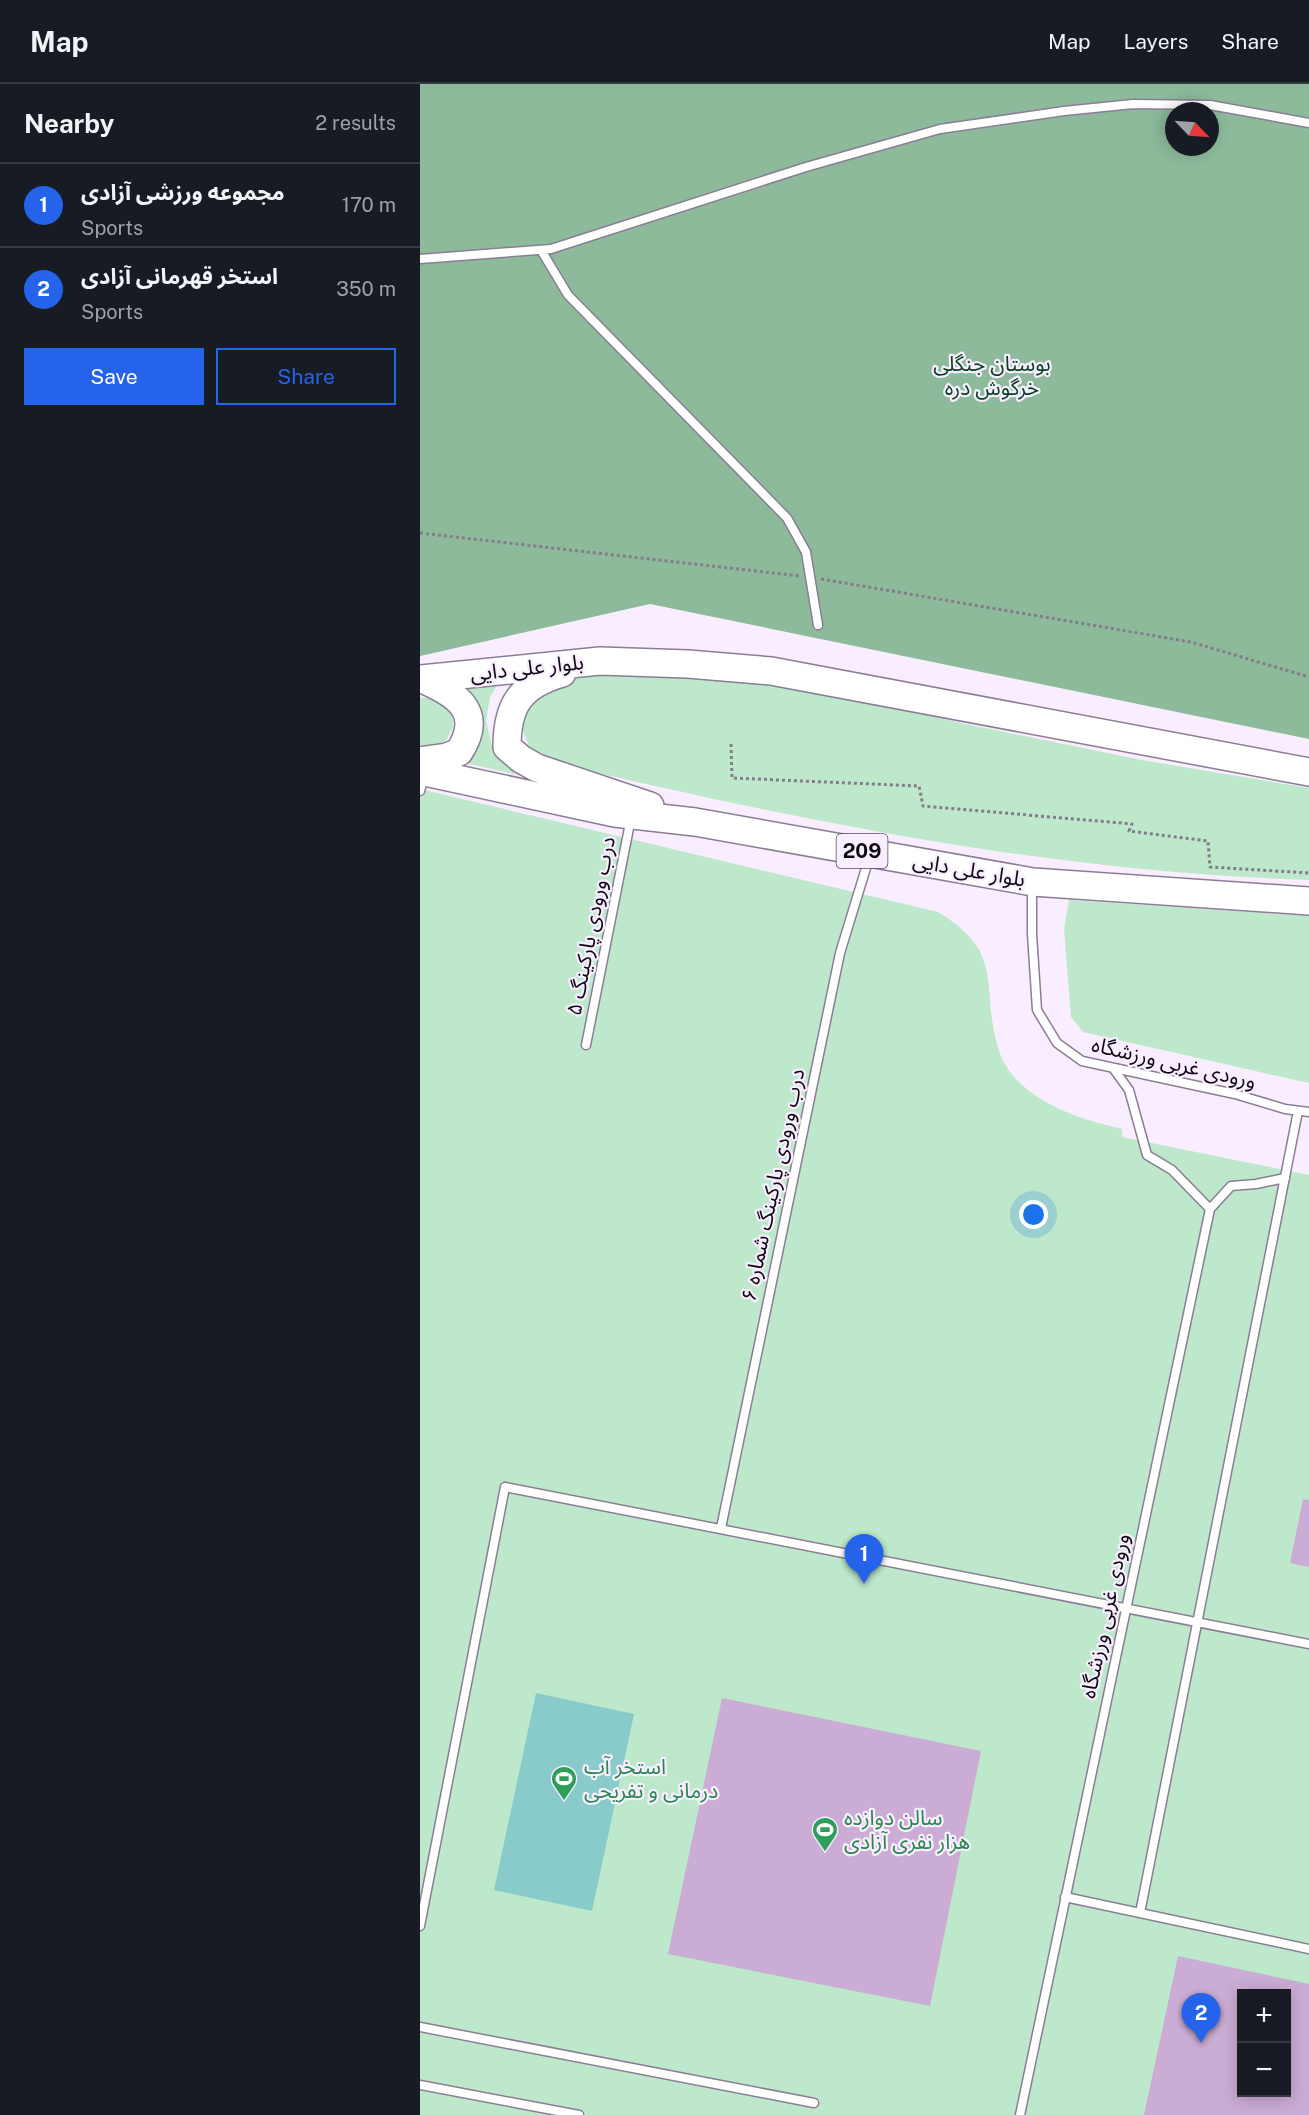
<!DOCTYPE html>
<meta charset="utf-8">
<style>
:root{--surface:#171b24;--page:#242831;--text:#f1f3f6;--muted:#9ea1a6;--line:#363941;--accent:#2563eb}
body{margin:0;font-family:"Public Sans","Noto Sans Arabic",sans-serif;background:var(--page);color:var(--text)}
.controls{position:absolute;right:18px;bottom:18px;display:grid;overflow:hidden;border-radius:0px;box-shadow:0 3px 15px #0003}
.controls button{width:54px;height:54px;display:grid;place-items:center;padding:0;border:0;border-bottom:2px solid var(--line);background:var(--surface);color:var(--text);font:30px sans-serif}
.compass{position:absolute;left:745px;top:18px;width:54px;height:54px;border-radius:50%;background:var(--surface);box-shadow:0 3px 15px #0003;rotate:115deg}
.you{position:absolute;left:614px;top:1131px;width:21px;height:21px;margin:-15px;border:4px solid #fff;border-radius:50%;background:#1a73e8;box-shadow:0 0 0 9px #1a73e833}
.badge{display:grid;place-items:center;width:39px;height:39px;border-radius:50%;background:var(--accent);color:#fff;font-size:20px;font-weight:700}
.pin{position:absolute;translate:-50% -50px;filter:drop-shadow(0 2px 3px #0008)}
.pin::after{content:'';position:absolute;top:32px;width:21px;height:18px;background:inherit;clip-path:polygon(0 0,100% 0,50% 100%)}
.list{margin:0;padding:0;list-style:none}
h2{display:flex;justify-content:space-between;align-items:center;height:78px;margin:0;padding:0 24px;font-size:26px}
h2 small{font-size:20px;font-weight:400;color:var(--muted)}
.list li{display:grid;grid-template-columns:39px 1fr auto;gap:18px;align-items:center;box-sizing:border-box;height:84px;padding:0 24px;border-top:2px solid var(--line)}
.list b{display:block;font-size:22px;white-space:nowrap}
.list p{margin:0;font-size:20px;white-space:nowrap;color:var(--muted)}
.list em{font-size:20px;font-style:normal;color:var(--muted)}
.actions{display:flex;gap:12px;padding:18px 24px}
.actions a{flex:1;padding:14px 0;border:2px solid var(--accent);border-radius:0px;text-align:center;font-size:21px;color:var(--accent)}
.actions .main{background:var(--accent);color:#fff}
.map{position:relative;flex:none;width:889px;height:2031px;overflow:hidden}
header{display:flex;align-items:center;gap:36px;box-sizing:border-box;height:84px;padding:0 30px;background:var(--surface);border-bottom:2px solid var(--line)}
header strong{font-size:28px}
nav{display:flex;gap:33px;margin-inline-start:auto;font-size:21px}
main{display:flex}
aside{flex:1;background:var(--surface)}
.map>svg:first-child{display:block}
.green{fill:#bde8cb;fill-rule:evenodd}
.forest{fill:#8cba9b;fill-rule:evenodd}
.water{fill:#89cbcb}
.building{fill:#cbacd4;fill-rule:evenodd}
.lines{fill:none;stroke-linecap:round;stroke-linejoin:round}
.lane-casing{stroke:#8b7d95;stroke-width:11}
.primary-casing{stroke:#8b7d95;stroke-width:30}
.path{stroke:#847c89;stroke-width:3;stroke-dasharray:3 3;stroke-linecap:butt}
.lane{stroke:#fff;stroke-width:8}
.primary{stroke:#fff;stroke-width:27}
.labels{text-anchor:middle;stroke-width:4.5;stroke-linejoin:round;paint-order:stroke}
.shield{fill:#f8eeff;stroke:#544e58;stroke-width:1.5}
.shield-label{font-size:20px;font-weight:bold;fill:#0e0911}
.park-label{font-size:21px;fill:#043f22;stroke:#f8eeff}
.street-label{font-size:21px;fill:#0e0911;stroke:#f8eeff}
.leisure-label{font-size:21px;fill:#27864d;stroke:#f8eeff;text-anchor:start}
</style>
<header>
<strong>Map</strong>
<nav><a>Map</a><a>Layers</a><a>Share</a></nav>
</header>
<main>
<aside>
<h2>Nearby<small>2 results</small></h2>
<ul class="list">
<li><span class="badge">1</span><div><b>مجموعه ورزشی آزادی</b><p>Sports</p></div><em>170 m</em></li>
<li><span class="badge">2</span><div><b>استخر قهرمانی آزادی</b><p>Sports</p></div><em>350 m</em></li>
</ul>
<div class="actions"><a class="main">Save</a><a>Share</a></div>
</aside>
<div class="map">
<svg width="889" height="2031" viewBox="0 0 889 2031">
<rect width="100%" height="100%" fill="#f8eeff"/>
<!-- green -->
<path class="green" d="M85,588L70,613L66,637L72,662L83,678L115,695L37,677L47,669L31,600Z
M173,588L282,591L415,610L550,641L722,676L889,704V796C631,788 382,737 131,678L110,664L101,643C114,605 138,599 173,588Z
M0,614H15L32,626L33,643L26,657L13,661H0Z
M0,705L518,828C588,870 559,904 579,967C596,1016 658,1035 702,1045V1053L889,1091V2031H0ZM822,1910H866V2008H822Z
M649,816L889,832V999L663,948L651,933L644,845Z"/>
<!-- forest -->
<path class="forest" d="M0,0H889V655L230,520L0,572ZM754,27H790V63H754Z"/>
<!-- water -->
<path class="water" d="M116,1609L214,1630L172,1827L74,1806Z"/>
<!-- building -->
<path class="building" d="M883,1415L889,1416V1483L870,1479Z
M302,1614L561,1667L510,1922L248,1870Z
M758,1872L889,1900V2031H724ZM822,1910H867V2008H822Z"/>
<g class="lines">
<defs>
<path id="lane" d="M121,166L148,211L367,434L386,468L398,541
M0,175L131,165L386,83L520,45L644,27L713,20L790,21L889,39
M0,707L5,690
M612,801V850L617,926L637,959L662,977L815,1010L865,1025L889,1028
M166,961L211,734
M693,984L709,1006L727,1071L752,1086L790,1125
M301,1444L420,869L450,771
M645,1813L889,1865
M720,1829L878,1027
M0,1842L85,1403L889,1560
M0,1943L394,2019
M0,2001L159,2031
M600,2031L790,1125L811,1102L836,1100L865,1094"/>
<path id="primary" d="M142,589C101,601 87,620 87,663L101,675L117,684L230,722
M0,595L180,577L268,580L351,587L889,688
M0,677L27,673L39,668C65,628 37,610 2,595
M0,687L195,729L275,738L613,798L889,817"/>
</defs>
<!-- lane casing -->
<use href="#lane" class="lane-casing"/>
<!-- primary casing -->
<use href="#primary" class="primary-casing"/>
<!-- path -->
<path class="path" d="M0,449L380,492
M401,495L771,558L889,593
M311,660L312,694L499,702L503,722L712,740L709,747L788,757L790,783L889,789"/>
<!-- lane -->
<use href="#lane" class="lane"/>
<!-- primary -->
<use href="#primary" class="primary"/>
</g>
<!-- icons -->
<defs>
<symbol id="stadium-pin" viewBox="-11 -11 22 30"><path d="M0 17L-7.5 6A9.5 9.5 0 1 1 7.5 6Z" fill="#2e9e5b" stroke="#f8eeff"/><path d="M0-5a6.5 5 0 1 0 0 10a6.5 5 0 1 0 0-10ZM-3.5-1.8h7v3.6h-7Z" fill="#fff"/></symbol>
</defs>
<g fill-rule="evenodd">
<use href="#stadium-pin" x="129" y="1680" width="30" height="40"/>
<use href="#stadium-pin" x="390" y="1731" width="30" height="40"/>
</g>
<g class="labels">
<!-- shield labels -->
<rect class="shield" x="416.5" y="750" width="51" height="34" rx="4.5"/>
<g class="shield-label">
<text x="442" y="774">209</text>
</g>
<!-- park labels -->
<g class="park-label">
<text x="572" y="287">بوستان جنگلی<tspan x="572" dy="24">خرگوش دره</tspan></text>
</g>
<!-- street labels -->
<g class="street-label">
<text transform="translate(107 584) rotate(-6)" y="7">بلوار علی دایی</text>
<text transform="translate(549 786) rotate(10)" y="7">بلوار علی دایی</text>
<text transform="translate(171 842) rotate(-79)" y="7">درب ورودی پارکینگ ۵</text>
<text transform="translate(754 979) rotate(13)" y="7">ورودی غربی ورزشگاه</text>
<text transform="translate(353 1101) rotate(-78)" y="7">درب ورودی پارکینگ شماره ۶</text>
<text transform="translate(685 1532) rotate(-78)" y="7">ورودی غربی ورزشگاه</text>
</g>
<!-- leisure labels -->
<g class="leisure-label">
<text x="164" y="1690">استخر آب<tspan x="164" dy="24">درمانی و تفریحی</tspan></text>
<text x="424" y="1741">سالن دوازده<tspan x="424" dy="24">هزار نفری آزادی</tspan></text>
</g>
</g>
</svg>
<div class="controls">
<button>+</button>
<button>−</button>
</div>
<svg class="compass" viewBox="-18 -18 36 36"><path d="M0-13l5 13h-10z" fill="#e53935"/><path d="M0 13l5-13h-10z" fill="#9ea1a6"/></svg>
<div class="you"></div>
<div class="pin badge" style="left:444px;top:1500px">1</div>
<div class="pin badge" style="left:781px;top:1959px">2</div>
</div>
</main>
